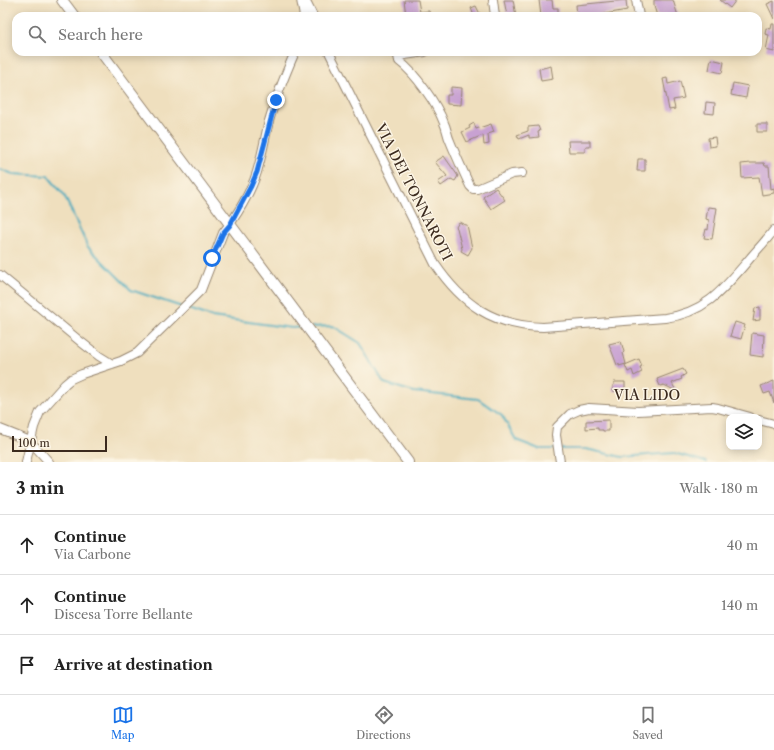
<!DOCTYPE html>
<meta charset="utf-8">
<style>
:root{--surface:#fff;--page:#f6f6f6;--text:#222;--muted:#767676;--line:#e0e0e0;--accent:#1a73e8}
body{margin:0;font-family:"Libre Caslon Text",serif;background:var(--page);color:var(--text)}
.controls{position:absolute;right:12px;bottom:12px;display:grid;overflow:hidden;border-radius:8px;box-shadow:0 2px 10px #0003}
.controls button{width:36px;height:36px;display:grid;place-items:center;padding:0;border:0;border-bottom:1px solid var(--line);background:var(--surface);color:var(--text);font:20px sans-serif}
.scale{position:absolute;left:12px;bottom:10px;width:95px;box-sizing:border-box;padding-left:4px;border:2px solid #3b2a1e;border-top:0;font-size:11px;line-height:14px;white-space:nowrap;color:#3b2a1e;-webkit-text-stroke:3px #fcf5e5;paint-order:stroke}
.stop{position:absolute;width:12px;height:12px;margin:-9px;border:3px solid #1a73e8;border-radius:50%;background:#fff}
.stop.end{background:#1a73e8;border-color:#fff;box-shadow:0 1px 4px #0008}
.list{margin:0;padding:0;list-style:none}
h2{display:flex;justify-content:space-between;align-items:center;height:52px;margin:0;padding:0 16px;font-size:17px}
h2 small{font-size:13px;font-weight:400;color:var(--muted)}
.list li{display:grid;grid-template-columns:26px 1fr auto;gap:12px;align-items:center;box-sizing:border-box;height:60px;padding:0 16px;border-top:1px solid var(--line)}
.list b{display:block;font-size:15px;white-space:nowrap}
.list p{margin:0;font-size:13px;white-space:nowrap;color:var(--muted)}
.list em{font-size:13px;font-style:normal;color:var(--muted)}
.icon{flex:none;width:22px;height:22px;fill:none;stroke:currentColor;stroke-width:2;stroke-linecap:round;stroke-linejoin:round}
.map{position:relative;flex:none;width:774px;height:462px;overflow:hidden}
.search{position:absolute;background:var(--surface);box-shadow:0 2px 10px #0003;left:12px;right:12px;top:12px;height:44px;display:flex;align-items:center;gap:10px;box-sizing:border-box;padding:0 14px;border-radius:12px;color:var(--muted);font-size:15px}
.sheet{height:232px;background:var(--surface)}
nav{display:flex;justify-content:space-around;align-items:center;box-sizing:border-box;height:56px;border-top:1px solid var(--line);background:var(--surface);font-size:11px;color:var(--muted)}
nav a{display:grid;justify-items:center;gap:2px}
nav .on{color:var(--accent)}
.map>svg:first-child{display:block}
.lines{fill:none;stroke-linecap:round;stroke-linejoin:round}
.stream{stroke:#3ea9be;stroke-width:2}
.building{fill:#c8a1d2}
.minor-casing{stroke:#95846e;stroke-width:10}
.major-casing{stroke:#95846e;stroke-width:12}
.minor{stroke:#fff;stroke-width:8}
.major{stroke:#fff;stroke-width:10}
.route{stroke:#1a73e8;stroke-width:5}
.labels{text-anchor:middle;stroke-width:3;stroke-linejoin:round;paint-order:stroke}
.street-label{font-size:14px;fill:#3b2a1e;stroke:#fcf5e5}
</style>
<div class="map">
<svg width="774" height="462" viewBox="0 0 774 462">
<rect width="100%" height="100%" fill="#fcf5e5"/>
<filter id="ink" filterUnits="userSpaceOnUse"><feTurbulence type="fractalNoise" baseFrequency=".025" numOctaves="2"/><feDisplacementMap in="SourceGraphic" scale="8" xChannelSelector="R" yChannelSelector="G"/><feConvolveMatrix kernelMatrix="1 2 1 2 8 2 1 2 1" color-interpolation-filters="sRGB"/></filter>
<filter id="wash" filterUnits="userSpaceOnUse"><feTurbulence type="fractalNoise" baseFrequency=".012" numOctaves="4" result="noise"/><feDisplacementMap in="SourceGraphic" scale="16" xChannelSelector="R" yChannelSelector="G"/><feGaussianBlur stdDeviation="0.9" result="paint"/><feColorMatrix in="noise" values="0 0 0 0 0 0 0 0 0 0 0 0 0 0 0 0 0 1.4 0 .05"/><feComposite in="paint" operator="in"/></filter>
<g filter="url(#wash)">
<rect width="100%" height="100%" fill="#efdfbe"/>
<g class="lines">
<!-- stream -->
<path class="stream" d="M0,169L13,174L48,176L64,195L88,247L131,290L182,307
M186,308L212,317L292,328L303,327
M312,327L333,326L360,343L384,383L414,392L478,399L502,415L516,440L539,449H556
M561,449H586L622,457L674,453L706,462"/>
</g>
<g id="blocks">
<!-- building -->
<path class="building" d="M404,0H418L420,12L429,11L430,16H406Z
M504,0H513L516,16H507Z
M539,0H552L553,8H558V16H541Z
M626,0L627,10L594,16H577L576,5Z
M654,0H673L678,16H657L654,6Z
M720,0H736L730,8Z
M774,1V19L767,4Z
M476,6L481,16H474L471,8Z
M772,24H774V52L766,50L769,35L765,34L766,28L771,29Z
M711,59L724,62L722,73L709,70Z
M551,66L553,79L541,81L539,69Z
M667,78L668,84L680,81L684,98L673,100L675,109L669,110L663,79Z
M733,83L748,86L746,98L731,95Z
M451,87L462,88L461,105L447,104V95H451Z
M706,102L715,103L714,114L705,113Z
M474,123L476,129L491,124L494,132L488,134L489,144L484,145L483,135L467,142L462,132L470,128L469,126Z
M757,124H767V132H757Z
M538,126L540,131L538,132L539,137L529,138V135L519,139L517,135L528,131V127Z
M715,137L716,146L709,147L708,138Z
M568,141H590V147H585V152H569Z
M444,156L458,176L455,181L451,179L441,186L438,182L447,176L435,162Z
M638,159H645V171H637Z
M751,163H764L765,166H769L771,189L774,188V193L762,195L759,177L742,178L741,164Z
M496,188L505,200L491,209L483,197Z
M708,207L717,208L712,239L704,238L706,229L708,230L709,220L706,219Z
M459,222L465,225H467L472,248L468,255L461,251L462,249L457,228L456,227Z
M760,307V320L753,321L755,308Z
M735,322L745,325L741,339L730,336Z
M752,333L764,335L763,357L750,355Z
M621,341L624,352L623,353L626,364L619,366V364L617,365L609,344Z
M639,359L642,366L640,367L642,372L634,376L632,370L628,372L625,365Z
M683,369L686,374L681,377L682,379L672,383L676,391L664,385L660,386L657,379Z
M774,381V403L770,392L764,394L761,386Z
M614,382H625V391H613V385H614Z
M609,420V431H603V430H598V428L586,429V421Z"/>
</g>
</g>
<g filter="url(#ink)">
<use href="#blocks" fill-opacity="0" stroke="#95846e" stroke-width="1"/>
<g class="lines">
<defs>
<path id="minor" d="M301,0L304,16
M305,0L313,16
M493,0L495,16
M636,0L639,16
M329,52L435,264C462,304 493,326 543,327L665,318C704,313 722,291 746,263C755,252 765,242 774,230
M425,52L398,56L399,61C415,73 437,104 444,123C447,129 447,135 450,141C456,156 463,171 470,186L473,189H477L512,174L522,173
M0,275L81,342L99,356L112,364
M759,420L774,424
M0,429L30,441L49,462
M26,462L34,427L40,412L65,384L71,379L82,374L121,361L137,353L193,298L201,290L223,233C236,217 251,192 257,172C262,155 265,138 269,121C276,97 285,75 295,52
M560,462L556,435L557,427L570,414L579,410L589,408L638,411L712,407L718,408L750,417"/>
<path id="major" d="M62,0L74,16
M101,52L408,462"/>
</defs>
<!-- minor casing -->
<use href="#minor" class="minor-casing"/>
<!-- major casing -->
<use href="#major" class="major-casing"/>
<!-- minor -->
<use href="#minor" class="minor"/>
<!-- major -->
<use href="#major" class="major"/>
</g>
</g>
<g class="lines" filter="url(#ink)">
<!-- route -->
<path class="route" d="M212,258L223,233L230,225L251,186L257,172L276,100"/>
</g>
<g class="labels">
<!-- street labels -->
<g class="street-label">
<text transform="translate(414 192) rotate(63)" y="5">VIA DEI TONNAROTI</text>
<text x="647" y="400">VIA LIDO</text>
</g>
</g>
</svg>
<div class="controls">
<button><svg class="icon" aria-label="layers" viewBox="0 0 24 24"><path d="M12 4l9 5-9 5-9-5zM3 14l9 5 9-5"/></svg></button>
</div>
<div class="scale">100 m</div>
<div class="stop" style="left:212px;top:258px"></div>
<div class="stop end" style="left:276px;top:100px"></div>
<div class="search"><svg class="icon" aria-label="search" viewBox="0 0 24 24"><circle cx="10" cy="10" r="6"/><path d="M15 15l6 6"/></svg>Search here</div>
</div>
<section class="sheet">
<h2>3 min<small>Walk · 180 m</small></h2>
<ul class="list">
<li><svg class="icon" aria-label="ahead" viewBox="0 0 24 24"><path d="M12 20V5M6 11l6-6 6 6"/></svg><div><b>Continue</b><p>Via Carbone</p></div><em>40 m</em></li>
<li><svg class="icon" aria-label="ahead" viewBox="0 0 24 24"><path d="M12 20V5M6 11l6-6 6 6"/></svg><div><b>Continue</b><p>Discesa Torre Bellante</p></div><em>140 m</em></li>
<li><svg class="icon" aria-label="arrive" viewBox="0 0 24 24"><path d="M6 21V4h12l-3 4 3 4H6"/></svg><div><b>Arrive at destination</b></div></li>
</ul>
</section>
<nav>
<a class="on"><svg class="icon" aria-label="map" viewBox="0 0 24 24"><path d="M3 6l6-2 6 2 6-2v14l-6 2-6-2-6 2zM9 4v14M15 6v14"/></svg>Map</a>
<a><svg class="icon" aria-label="directions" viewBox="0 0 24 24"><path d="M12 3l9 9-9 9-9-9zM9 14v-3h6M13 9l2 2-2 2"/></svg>Directions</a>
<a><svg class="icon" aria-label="saved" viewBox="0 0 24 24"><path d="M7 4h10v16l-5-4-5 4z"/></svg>Saved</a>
</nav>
